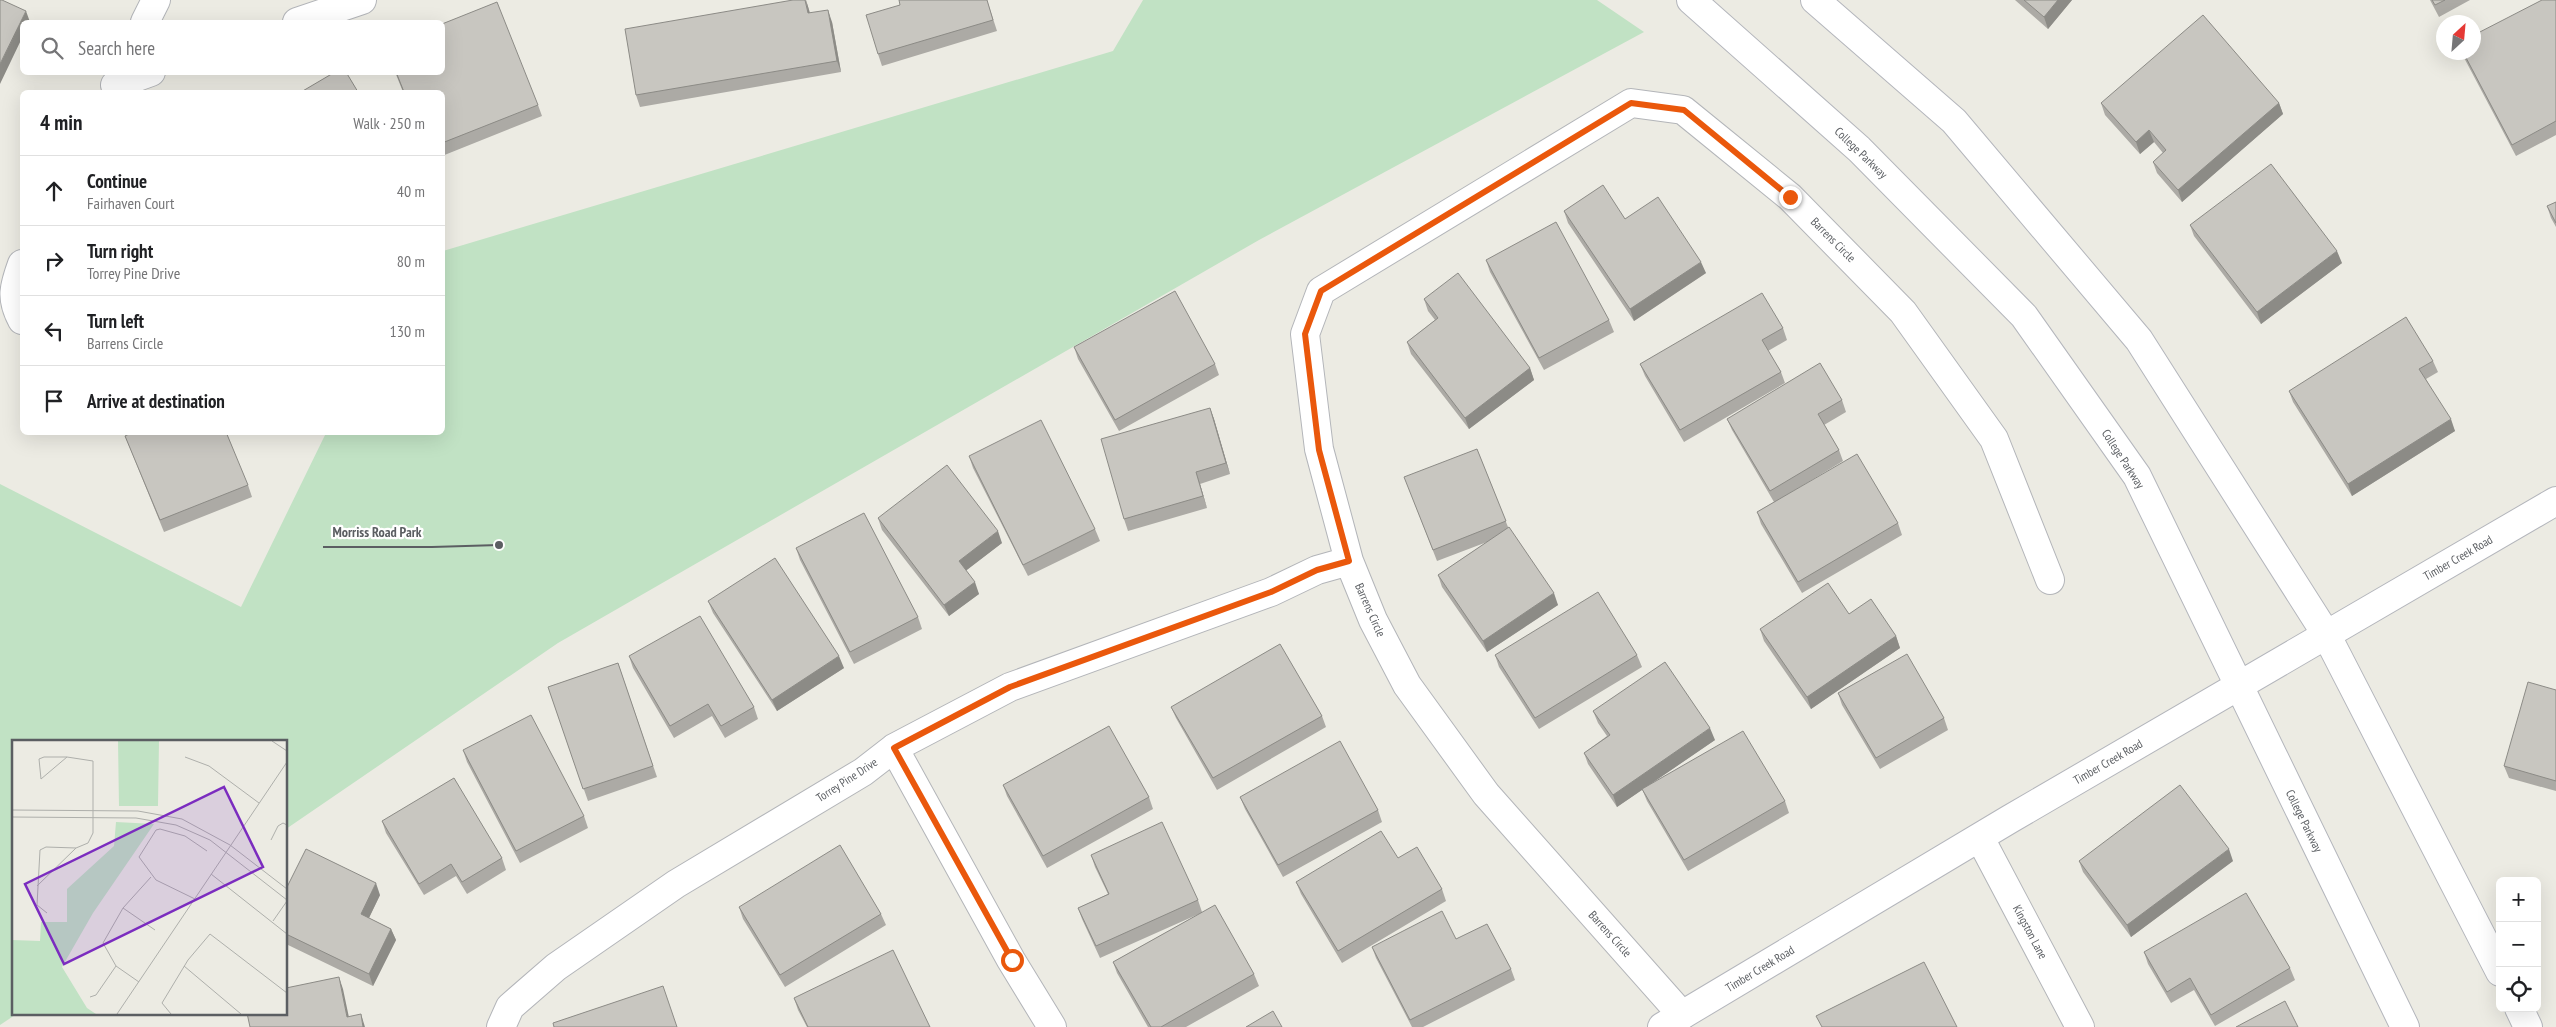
<!DOCTYPE html>
<meta charset="utf-8">
<style>
:root{--surface:#fff;--page:#f2f2f2;--text:#202124;--muted:#757577;--line:#e0e0e0}
body{margin:0;font-family:"PT Sans Narrow",sans-serif;background:var(--page);color:var(--text)}
.controls{position:absolute;right:15px;bottom:15px;display:grid;overflow:hidden;border-radius:8px;box-shadow:0 5px 20px #0002}
.controls button{width:45px;height:45px;display:grid;place-items:center;padding:0;border:0;border-bottom:1px solid var(--line);background:var(--surface);color:var(--text);font:25px sans-serif}
.compass{position:absolute;left:2436px;top:15px;width:45px;height:45px;border-radius:50%;background:var(--surface);box-shadow:0 5px 20px #0002;rotate:26deg}
.stop{position:absolute;width:15px;height:15px;margin:-11px;border:4px solid #ea580c;border-radius:50%;background:#fff}
.stop.end{background:#ea580c;border-color:#fff;box-shadow:0 1px 5px #0008}
.list{margin:0;padding:0;list-style:none}
h2{display:flex;justify-content:space-between;align-items:center;height:65px;margin:0;padding:0 20px;font-size:21px}
h2 small{font-size:16px;font-weight:400;color:var(--muted)}
.list li{display:grid;grid-template-columns:32px 1fr auto;gap:15px;align-items:center;box-sizing:border-box;height:70px;padding:0 20px;border-top:1px solid var(--line)}
.list b{display:block;font-size:19px;white-space:nowrap}
.list p{margin:0;font-size:16px;white-space:nowrap;color:var(--muted)}
.list em{font-size:16px;font-style:normal;color:var(--muted)}
.icon{flex:none;width:28px;height:28px;fill:none;stroke:currentColor;stroke-width:2;stroke-linecap:round;stroke-linejoin:round}
.map{position:relative;flex:none;width:2556px;height:1027px;overflow:hidden}
.search{position:absolute;background:var(--surface);box-shadow:0 5px 20px #0002;left:20px;top:20px;width:425px;height:55px;display:flex;align-items:center;gap:12px;box-sizing:border-box;padding:0 18px;border-radius:8px;color:var(--muted);font-size:19px}
.panel{position:absolute;background:var(--surface);box-shadow:0 5px 20px #0002;left:20px;top:90px;width:425px;height:345px;border-radius:8px}
.map>svg:first-child{display:block}
.green{fill:#c1e2c4}
.lines{fill:none;stroke-linecap:round;stroke-linejoin:round}
.street-casing{stroke:#b3b5b9;stroke-width:30}
.secondary-casing{stroke:#b4b6bc;stroke-width:30}
.street{stroke:#fff;stroke-width:28}
.secondary{stroke:#fff;stroke-width:28}
.wall{fill:#acaaa5}
.shaded-wall{fill:#8c8b86}
.building{fill:#c8c6c0;stroke:#8c8b86}
.route{stroke:#ea580c;stroke-width:6}
.labels{text-anchor:middle;stroke-width:4.5;stroke-linejoin:round;paint-order:stroke}
.street-label{font-size:12px;fill:#5b5e62;stroke:#fff}
.inset-road{fill:none;stroke:#aeafab;stroke-width:1}
.view{fill:#7b2cbf;fill-opacity:0.15;stroke:#7b2cbf;stroke-width:2.5}
.inset-edge{fill:none;stroke:#5b5e62;stroke-width:2.5}
.leader{fill:none;stroke:#5b5e62;stroke-width:2}
.callout-dot{fill:#5b5e62;stroke:#fff;stroke-width:2}
.callout-label{font-size:14px;text-anchor:middle;font-weight:bold;fill:#5b5e62;stroke:#fff;stroke-width:4.5;stroke-linejoin:round;paint-order:stroke}
</style>
<div class="map">
<svg width="2556" height="1027" viewBox="0 0 2556 1027">
<rect width="100%" height="100%" fill="#ecebe3"/>
<!-- green -->
<path class="green" d="M1143,0H1597L1644,32L1259,240L558,643L286,829V741H14V1013H18L0,1025V484L241,607L326,433L442,432L443,251L1113,51Z"/>
<g class="lines">
<defs>
<path id="street" d="M145,22L156,0
M297,22L362,0
M115,85L151,72
M22,264C14,286 10,298 22,320
M894,748L1011,960L1052,1027
M1980,838L2080,1027
M1682,1015L1486,794L1407,685L1373,620L1349,561L1319,449L1305,334L1321,291L1631,103L1683,110L1790,197L1903,312L1994,439L2050,580
M501,1027L510,1007L556,967L676,884L863,772L894,748L1010,687L1271,592L1317,570L1349,561"/>
<path id="secondary" d="M1691,0L1859,149L2024,316L2137,476L2405,1027
M1815,0L1954,121L2139,340L2326,634L2500,972
M2519,1008L2528,1027
M1662,1027L2010,819L2556,501"/>
</defs>
<!-- street casing -->
<use href="#street" class="street-casing"/>
<!-- secondary casing -->
<use href="#secondary" class="secondary-casing"/>
<!-- street -->
<use href="#street" class="street"/>
<!-- secondary -->
<use href="#secondary" class="secondary"/>
</g>
<!-- wall -->
<path class="wall" d="M806,0L810,13L832,22L841,72L640,107L636,95Z
M987,0L997,31L882,66L878,54Z
M2015,0H2072L2048,29Z
M2430,0H2470L2439,17Z
M2556,0V135L2516,156L2461,52H2474Z
M395,72H442L538,105L542,116L442,156V92H403Z
M2101,103H2279L2283,114L2182,202L2157,173L2153,162L2163,153L2154,142L2140,154L2105,115Z
M2556,202V227L2551,218L2547,206Z
M1564,211L1625,219L1706,273L1634,321L1568,223Z
M2190,225L2342,263L2261,324L2194,236Z
M1486,260L1609,320L1614,332L1544,370L1490,272Z
M1424,299L1530,368L1534,380L1469,429L1411,354L1407,342L1435,320L1428,311Z
M1783,328L1787,340L1768,351L1781,372L1785,383L1684,442L1645,376L1640,364Z
M1074,347L1215,364L1219,375L1119,431L1078,359Z
M2433,361L2438,372L2426,379L2455,431L2352,496L2293,402L2289,391Z
M1842,400L1846,412L1824,425L1839,450L1843,461L1782,498L1898,523L1902,535L1802,593L1761,524L1757,512L1774,502L1732,430L1727,419Z
M1210,408L1214,419L1230,474L1200,484L1207,508L1128,531L1124,519Z
M125,436L248,485L252,497L164,532Z
M1477,449L1508,527L1558,605L1487,652L1442,587L1438,575L1487,542L1437,561L1409,489Z
M969,456L1095,529L1100,541L1028,576L973,468Z
M878,518L1002,543L966,570L979,594L949,616L882,530Z
M796,548L918,617L922,629L854,664L800,560Z
M708,601L844,668L777,711L713,613Z
M1760,629L1896,636L1900,648L1811,709L1764,641Z
M1495,655H1637L1642,667L1539,729L1499,667Z
M629,656L754,707L758,719L725,738L712,716L674,738L633,668Z
M618,663L657,777L588,801L548,687Z
M2556,690V791L2509,778L2504,766Z
M1838,693L1944,718L1948,730L1880,769L1842,705Z
M1171,707L1322,716L1326,727L1217,790L1176,718Z
M1593,711L1715,740L1617,807L1588,764L1584,753L1607,736L1598,723Z
M463,750L584,816L588,828L520,863L467,762Z
M1003,785L1149,797L1153,809L1047,868L1007,796Z
M1642,789L1785,801L1789,813L1688,871L1647,801Z
M1240,797L1378,810L1382,822L1283,877L1245,809Z
M382,821L502,858L506,870L467,894L456,876L424,895L386,833Z
M1091,855L1198,900L1202,912L1254,974L1259,986L1186,1027H1148L1117,973L1113,962L1201,913L1100,958L1082,919L1078,908L1108,894L1095,867Z
M1398,858L1442,889L1446,901L1342,963L1301,894L1296,882Z
M2079,861H2233L2131,937L2083,872Z
M286,889L380,895L369,918L391,929L396,940L373,986L286,944Z
M739,907L881,914L886,925L785,987L743,919Z
M1456,939L1511,969L1515,980L1423,1027H1412L1376,958L1372,947Z
M2144,952L2290,968L2295,980L2215,1026L2194,990L2171,1003L2148,964Z
M794,998L930,1027H807L798,1010Z"/>
<!-- shaded-wall -->
<path class="shaded-wall" d="M806,0L809,10L812,25L808,13Z
M2058,0H2072L2048,29L2044,17Z
M828,10L832,22L841,72L837,61Z
M26,11L30,22H22V38L0,84V64Z
M2279,103L2283,114L2182,202L2178,190Z
M2149,130L2154,142L2140,154L2136,142Z
M2337,251L2342,263L2261,324L2257,312Z
M1701,262L1706,273L1634,321L1630,309Z
M1530,368L1534,380L1469,429L1465,418Z
M1210,408L1214,419L1230,474L1226,463Z
M2451,419L2455,431L2352,496L2348,484Z
M1196,472L1200,484L1207,508L1203,496Z
M998,531L1002,543L963,573L959,561Z
M975,582L979,594L949,616L944,605Z
M1554,593L1558,605L1487,652L1483,641Z
M1896,636L1900,648L1811,709L1807,697Z
M839,656L844,668L777,711L772,700Z
M1710,728L1715,740L1617,807L1613,795Z
M2229,849L2233,861L2131,937L2127,925Z
M376,883L380,895L365,926L361,914Z
M391,929L396,940L373,986L369,974Z
M339,977L343,989L351,1027L347,1017Z
M361,1014L365,1027H363Z"/>
<!-- building -->
<path class="building" d="M0,0H2L26,11L0,64Z
M793,0H805L808,13L828,10L837,61L636,95L625,29Z
M899,0H987L993,20L878,54L866,15L900,5Z
M2024,0H2058L2044,17Z
M2432,0H2445L2435,5Z
M2542,0H2556V121L2512,145L2463,52H2474V35Z
M497,2L538,105L442,143V92H404L396,72H442V24Z
M2203,15L2279,103L2178,190L2153,162L2166,150L2149,130L2136,142L2101,103Z
M335,72H346L358,92H301Z
M2271,164L2337,251L2257,312L2190,225Z
M1603,185L1625,219L1658,197L1701,262L1630,309L1564,211Z
M2556,202V223L2547,206Z
M1556,222L1609,320L1539,358L1486,260Z
M1458,273L1530,368L1465,418L1407,342L1438,318L1424,299Z
M1175,291L1215,364L1115,420L1074,347Z
M1762,293L1783,328L1762,340L1781,372L1680,430L1640,364Z
M2406,317L2433,361L2419,369L2451,419L2348,484L2289,391Z
M1820,363L1842,400L1818,414L1839,450L1770,491L1727,419Z
M1210,408L1226,463L1196,472L1203,496L1124,519L1101,439Z
M1041,420L1095,529L1023,565L969,456Z
M133,432H226L248,485L160,520L125,436Z
M1477,449L1506,521L1433,550L1404,477Z
M1857,454L1898,523L1798,582L1757,512Z
M947,465L998,531L959,561L975,582L944,605L878,518Z
M864,513L918,617L850,652L796,548Z
M1509,527L1554,593L1483,641L1438,575Z
M775,558L839,656L772,700L708,601Z
M1828,583L1849,614L1871,599L1896,636L1807,697L1760,629Z
M1598,592L1637,655L1535,718L1495,655Z
M700,616L754,707L721,726L708,704L670,726L629,656Z
M1280,644L1322,716L1213,778L1171,707Z
M1907,654L1944,718L1876,758L1838,693Z
M1665,662L1710,728L1613,795L1584,753L1610,735L1593,711Z
M618,663L653,766L583,789L548,687Z
M2528,682L2556,690V781L2504,766Z
M531,715L584,816L516,851L463,750Z
M1109,726L1149,797L1043,856L1003,785Z
M1743,731L1785,801L1684,860L1642,789Z
M1340,741L1378,810L1278,865L1240,797Z
M454,778L502,858L462,882L451,864L419,884L382,821Z
M2180,785L2229,849L2127,925L2079,861Z
M1162,822L1198,900L1096,946L1078,908L1109,894L1091,855Z
M1381,831L1398,858L1417,847L1442,889L1338,951L1296,882Z
M840,845L881,914L780,975L739,907Z
M306,849L376,883L361,914L391,929L369,974L286,934V889Z
M2246,893L2290,968L2211,1015L2190,978L2167,992L2144,952Z
M1215,905L1254,974L1161,1027H1151L1113,962Z
M1442,911L1456,939L1487,924L1511,969L1410,1020L1372,947Z
M893,950L930,1027H808L794,998Z
M1924,962L1957,1027H1822L1816,1016Z
M339,977L347,1017L361,1014L363,1027H250L247,1013H286V988Z
M663,986L677,1027H554L553,1023Z
M2285,1001L2298,1027H2236Z
M1273,1011L1282,1027H1246Z"/>
<g class="lines">
<!-- route -->
<path class="route" d="M1012,960L894,748L1010,687L1271,592L1317,570L1349,561L1319,450L1305,334L1321,291L1631,103L1684,110L1790,197"/>
</g>
<g class="labels">
<!-- street labels -->
<g class="street-label">
<text transform="translate(1861 153) rotate(44)" y="4">College Parkway</text>
<text transform="translate(1833 240) rotate(45)" y="4">Barrens Circle</text>
<text transform="translate(2123 459) rotate(57)" y="4">College Parkway</text>
<text transform="translate(2458 558) rotate(-30)" y="4">Timber Creek Road</text>
<text transform="translate(1370 610) rotate(66)" y="4">Barrens Circle</text>
<text transform="translate(2108 762) rotate(-30)" y="4">Timber Creek Road</text>
<text transform="translate(847 780) rotate(-33)" y="4">Torrey Pine Drive</text>
<text transform="translate(2304 821) rotate(64)" y="4">College Parkway</text>
<text transform="translate(2030 932) rotate(62)" y="4">Kingston Lane</text>
<text transform="translate(1610 934) rotate(48)" y="4">Barrens Circle</text>
<text transform="translate(1760 969) rotate(-31)" y="4">Timber Creek Road</text>
</g>
</g>
<!-- overview -->
<g transform="translate(12 740)">
<rect width="275" height="275" fill="#ecebe3"/>
<path d="M106,1H147L146,66H107ZM104,82L142,84L81,173L50,227L75,268L84,274H0V200L28,201L29,182H55V149L102,106Z" fill="#c1e2c4"/>
<path class="inset-road" d="M260,1L275,11M32,17H55L29,39L27,19ZM173,17L197,26L247,63M0,70L126,71L170,79L218,105L275,149M0,77L124,78L164,85L198,100L275,160M259,100L266,86L271,83L275,85M199,134L275,194M25,146L64,108M183,159L144,140L127,117L144,90L148,89L173,96L195,111M111,168L143,190M35,173L25,165L28,110L34,107L64,108L76,103L81,93V21L55,17M261,181L275,161M172,226L229,274M127,242L104,226L91,203L111,168L139,137M78,257L84,255L104,226M105,274L275,22M159,274L150,263L176,220L198,194L275,253"/>
<path class="view" d="M212,47L251,127L52,224L13,144Z"/>
<rect width="275" height="275" class="inset-edge"/>
</g>
<!-- callouts -->
<path class="leader" d="M499 545L432 547H323"/>
<circle class="callout-dot" cx="499" cy="545" r="5"/>
<g class="callout-label">
<text x="377" y="537">Morriss Road Park</text>
</g>
</svg>
<div class="controls">
<button>+</button>
<button>−</button>
<button><svg class="icon" aria-label="locate" viewBox="0 0 24 24"><circle cx="12" cy="12" r="6"/><path d="M12 2v4M12 18v4M2 12h4M18 12h4"/></svg></button>
</div>
<svg class="compass" viewBox="-18 -18 36 36"><path d="M0-13l5 13h-10z" fill="#e53935"/><path d="M0 13l5-13h-10z" fill="#757577"/></svg>
<div class="stop" style="left:1012px;top:960px"></div>
<div class="stop end" style="left:1790px;top:197px"></div>
<div class="search"><svg class="icon" aria-label="search" viewBox="0 0 24 24"><circle cx="10" cy="10" r="6"/><path d="M15 15l6 6"/></svg>Search here</div>
<section class="panel">
<h2>4 min<small>Walk · 250 m</small></h2>
<ul class="list">
<li><svg class="icon" aria-label="ahead" viewBox="0 0 24 24"><path d="M12 20V5M6 11l6-6 6 6"/></svg><div><b>Continue</b><p>Fairhaven Court</p></div><em>40 m</em></li>
<li><svg class="icon" aria-label="right" viewBox="0 0 24 24"><path d="M7 20v-9h11M14 6l5 5-5 5"/></svg><div><b>Turn right</b><p>Torrey Pine Drive</p></div><em>80 m</em></li>
<li><svg class="icon" aria-label="left" viewBox="0 0 24 24"><path d="M17 20v-9H6M10 6l-5 5 5 5"/></svg><div><b>Turn left</b><p>Barrens Circle</p></div><em>130 m</em></li>
<li><svg class="icon" aria-label="arrive" viewBox="0 0 24 24"><path d="M6 21V4h12l-3 4 3 4H6"/></svg><div><b>Arrive at destination</b></div></li>
</ul>
</section>
</div>
